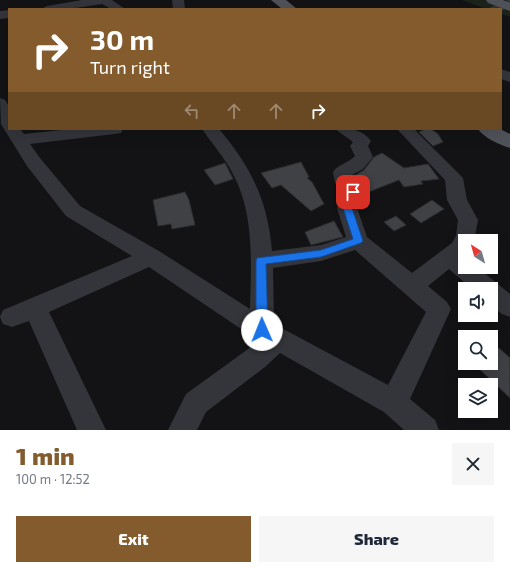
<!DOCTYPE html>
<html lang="en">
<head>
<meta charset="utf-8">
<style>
	body { margin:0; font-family:"Exo 2",sans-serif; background:#f6f6f7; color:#1f2937; height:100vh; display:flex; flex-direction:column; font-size:15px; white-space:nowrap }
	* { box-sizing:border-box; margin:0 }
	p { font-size:13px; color:#747a83 }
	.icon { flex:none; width:22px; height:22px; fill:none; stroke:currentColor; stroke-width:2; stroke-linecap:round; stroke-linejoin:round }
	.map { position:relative; height:430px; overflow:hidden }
	.side { display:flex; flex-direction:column; background:#fff; flex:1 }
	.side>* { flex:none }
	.banner { position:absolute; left:8px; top:8px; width:494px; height:122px; border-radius:0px; box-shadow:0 4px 16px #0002; background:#845b2d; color:#fff; overflow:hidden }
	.needle { width:26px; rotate:323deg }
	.tools { position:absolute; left:458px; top:234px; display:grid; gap:8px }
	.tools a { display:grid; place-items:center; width:40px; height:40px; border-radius:0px; background:#fff; box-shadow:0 4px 16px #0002; font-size:20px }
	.pin { position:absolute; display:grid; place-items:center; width:34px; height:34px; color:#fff; margin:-17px; border-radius:8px; box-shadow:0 2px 6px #0006 }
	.me { position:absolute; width:44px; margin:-22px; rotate:359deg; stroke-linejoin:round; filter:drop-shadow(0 0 3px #0008) }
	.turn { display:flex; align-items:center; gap:14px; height:84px; padding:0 16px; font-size:18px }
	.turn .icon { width:52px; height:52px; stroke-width:2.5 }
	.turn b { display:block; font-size:28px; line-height:34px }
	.lanes { display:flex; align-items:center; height:38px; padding:0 16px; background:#0003; justify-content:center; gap:20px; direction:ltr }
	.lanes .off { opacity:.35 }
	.round { display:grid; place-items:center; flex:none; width:42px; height:42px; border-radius:0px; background:#f6f6f7 }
	.head { display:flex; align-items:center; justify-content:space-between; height:68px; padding:0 16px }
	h1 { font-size:24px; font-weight:800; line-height:30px; color:#845b2d }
	.button { display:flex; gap:8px; margin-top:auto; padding:8px 16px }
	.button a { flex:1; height:46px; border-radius:0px; background:#845b2d; color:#fff; font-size:16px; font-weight:800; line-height:46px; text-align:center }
	.button a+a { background:#f6f6f7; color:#1f2937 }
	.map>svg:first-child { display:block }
	.green { fill:#1b231b }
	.building { fill:#3f4145; stroke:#2d2d31 }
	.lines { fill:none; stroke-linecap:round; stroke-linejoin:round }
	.minor { fill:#33353a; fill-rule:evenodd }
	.major { fill:#4f5359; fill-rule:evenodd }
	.route { fill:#1a73e8; stroke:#114b97 }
</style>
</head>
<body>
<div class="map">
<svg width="510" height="430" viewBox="0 0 510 430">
	<rect width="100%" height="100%" fill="#131315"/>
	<path class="green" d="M462,0H510V17L501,14V9H486Z"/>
	<g class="building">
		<path d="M426,129H431L438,134L443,142L433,146L419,132Z"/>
		<path d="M382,153L404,168L428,164L439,179L421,181L423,184L404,187L399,180L366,193L354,180V176L364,170L374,157Z"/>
		<path d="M301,162L309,177L307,178L312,182L324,204L311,211L281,185L272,188L261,173Z"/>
		<path d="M225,163L233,179L215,185L204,170Z"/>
		<path d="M185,192L189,200L195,225L172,229L171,224L158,226L153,200Z"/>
		<path d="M432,200L444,209L421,223L410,214Z"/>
		<path d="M396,216L406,225L394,231L384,222Z"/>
		<path d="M334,221L343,237L311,245L305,232Z"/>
		<path d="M499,348L510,358V398L473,363H491V354Z"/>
	</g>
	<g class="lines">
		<g class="minor">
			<path d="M82,0H112L125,9H111L102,4L69,9H41L47,6Z"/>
			<path d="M172,0H184L185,9H173Z"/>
			<path d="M508,0H510V7L501,11V9H489L491,7Z"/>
			<path d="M9,10V18L0,19V11Z"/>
			<path d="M501,69L510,72V82L501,79Z"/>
			<path d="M0,98L5,100L9,106V129H20L24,134L71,129H123L121,133L115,134L30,144L40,158L80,206L159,251L250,309C251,265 255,215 233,174C225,158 212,144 202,129H219C251,167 268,201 272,251L321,245L346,237L337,208L342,200L343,193L335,183L333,172C338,164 349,163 355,156L350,146L353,142L335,129C348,129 362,128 371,141L368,146L373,157L363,169L352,175L353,181L363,192L362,200L357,208L367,237L412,273L452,243L456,236L458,220L447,200L445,180L397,129H414L463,178L467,200L478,220L474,241H465V267H477L510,294V317L502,314L491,305V289H472L449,269L428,286L447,302L451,309L410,399L435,420L439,430H404L384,412L280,353L265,367L206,412L197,430H168L186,394L259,341L149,267L49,312L106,430H77L29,321L12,327L3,324L0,317L3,310L132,256L66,216L27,166L1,124ZM355,250L426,312L388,385L274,324L273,268L321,261Z"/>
		</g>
		<g class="major">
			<path d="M271,0H286L297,9H282Z"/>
			<path d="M486,0H503L510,3V11L488,3Z"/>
			<path d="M478,129H500L510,134V148C500,145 484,138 478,129Z"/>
		</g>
	</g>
	<path class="route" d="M353,189L358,192L356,200L352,208L363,241L361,243L321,257L266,264L268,330L266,333L262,334L258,333L256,330V261L257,258L321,250L353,239L343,208L348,200L349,192Z"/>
</svg>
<div class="tools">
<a><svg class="needle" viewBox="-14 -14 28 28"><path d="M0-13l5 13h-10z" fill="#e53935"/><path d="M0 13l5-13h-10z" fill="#747a83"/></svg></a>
<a><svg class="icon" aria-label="sound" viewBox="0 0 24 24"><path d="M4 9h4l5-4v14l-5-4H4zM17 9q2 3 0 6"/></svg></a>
<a><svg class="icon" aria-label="search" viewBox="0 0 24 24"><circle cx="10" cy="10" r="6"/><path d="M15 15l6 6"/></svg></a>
<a><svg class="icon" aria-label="layers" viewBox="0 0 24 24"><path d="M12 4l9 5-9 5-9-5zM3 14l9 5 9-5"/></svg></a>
</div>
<div class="pin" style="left:353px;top:192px;background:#d93025"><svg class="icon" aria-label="arrive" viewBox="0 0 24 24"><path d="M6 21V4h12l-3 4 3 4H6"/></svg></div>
<svg class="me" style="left:262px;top:330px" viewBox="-20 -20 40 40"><circle r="19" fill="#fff"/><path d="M0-13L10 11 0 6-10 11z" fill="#1a73e8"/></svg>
<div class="banner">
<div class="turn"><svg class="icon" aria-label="right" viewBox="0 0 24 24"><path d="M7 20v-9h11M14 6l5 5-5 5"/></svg><div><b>30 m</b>Turn right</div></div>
<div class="lanes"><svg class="icon off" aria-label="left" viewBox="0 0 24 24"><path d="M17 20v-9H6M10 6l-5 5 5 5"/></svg><svg class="icon off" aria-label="ahead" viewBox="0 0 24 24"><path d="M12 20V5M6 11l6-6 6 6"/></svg><svg class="icon off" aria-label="ahead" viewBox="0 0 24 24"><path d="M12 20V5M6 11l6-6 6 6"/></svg><svg class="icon" aria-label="right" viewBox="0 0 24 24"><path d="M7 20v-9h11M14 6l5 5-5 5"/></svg></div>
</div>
</div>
<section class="side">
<div class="head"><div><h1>1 min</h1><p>100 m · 12:52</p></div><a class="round"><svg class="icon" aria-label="close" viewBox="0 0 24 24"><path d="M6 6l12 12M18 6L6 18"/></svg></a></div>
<div class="button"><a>Exit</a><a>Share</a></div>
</section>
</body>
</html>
